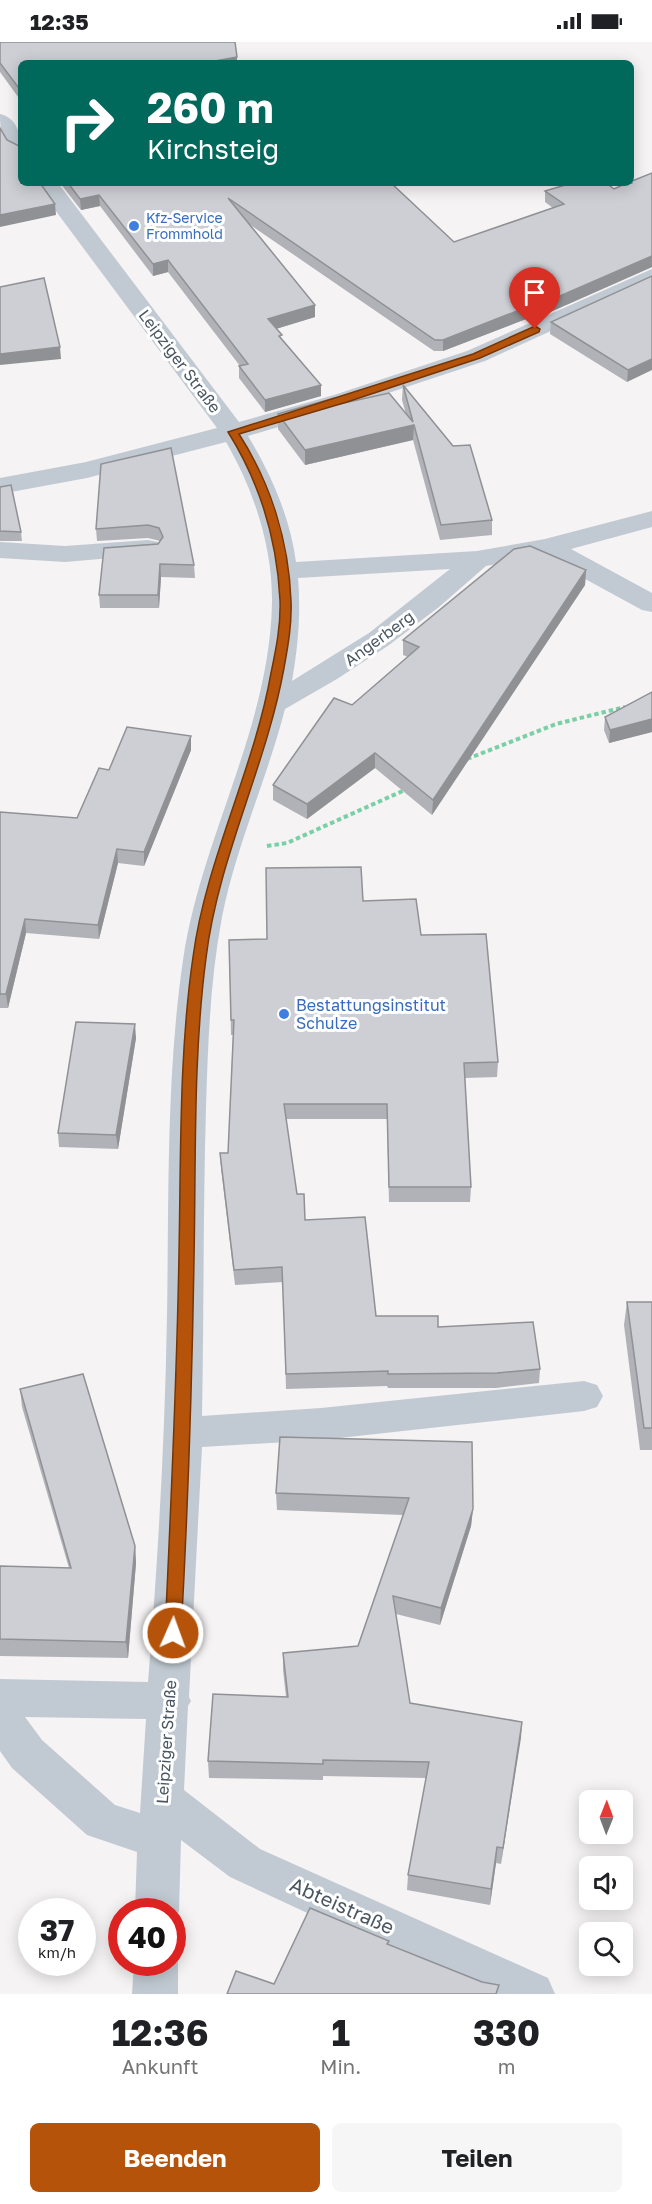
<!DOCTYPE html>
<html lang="de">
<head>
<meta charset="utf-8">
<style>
	body { margin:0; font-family:"Golos Text",sans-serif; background:#f6f6f6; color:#202124; height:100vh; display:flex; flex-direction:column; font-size:22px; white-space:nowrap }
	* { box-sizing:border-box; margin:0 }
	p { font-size:20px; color:#757577 }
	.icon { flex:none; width:33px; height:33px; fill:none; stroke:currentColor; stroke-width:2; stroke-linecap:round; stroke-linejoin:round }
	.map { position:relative; height:1952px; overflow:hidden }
	.sheet { display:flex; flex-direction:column; background:#fff; flex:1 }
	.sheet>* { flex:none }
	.hud { position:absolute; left:18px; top:18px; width:616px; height:126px; border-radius:9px; box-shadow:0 3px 15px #0003; background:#00695c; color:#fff; overflow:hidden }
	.needle { width:39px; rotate:1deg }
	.controls { position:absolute; left:579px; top:1748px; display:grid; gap:12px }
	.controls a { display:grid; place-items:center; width:54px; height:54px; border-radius:9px; background:#fff; box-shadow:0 3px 15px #0003; font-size:30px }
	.speed { position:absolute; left:18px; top:1856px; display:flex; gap:12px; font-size:30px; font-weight:700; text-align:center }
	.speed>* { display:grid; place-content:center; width:78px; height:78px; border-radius:50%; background:#fff; box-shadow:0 3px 15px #0003; line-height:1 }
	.speed small { font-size:15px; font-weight:400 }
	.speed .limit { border:9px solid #d22; background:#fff; color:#111 }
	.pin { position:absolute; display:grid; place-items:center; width:51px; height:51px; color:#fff; margin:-62px -26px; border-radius:50% 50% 50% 0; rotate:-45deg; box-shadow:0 0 6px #0007 }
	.pin .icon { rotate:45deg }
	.me { position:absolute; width:66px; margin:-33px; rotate:2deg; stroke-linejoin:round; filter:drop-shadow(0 0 4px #0008) }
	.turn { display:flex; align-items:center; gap:21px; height:126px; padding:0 30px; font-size:27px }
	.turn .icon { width:78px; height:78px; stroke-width:2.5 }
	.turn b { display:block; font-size:42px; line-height:51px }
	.eta { display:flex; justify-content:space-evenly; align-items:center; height:102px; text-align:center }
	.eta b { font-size:36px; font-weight:700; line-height:42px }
	.action { display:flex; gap:12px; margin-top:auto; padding:12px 30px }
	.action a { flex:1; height:69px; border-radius:9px; background:#b45309; color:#fff; font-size:24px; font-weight:700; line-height:69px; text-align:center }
	.action a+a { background:#f6f6f6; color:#202124 }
	.status { display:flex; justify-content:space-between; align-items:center; height:42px; padding:0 30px; background:#fff; direction:ltr }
	.status svg { height:16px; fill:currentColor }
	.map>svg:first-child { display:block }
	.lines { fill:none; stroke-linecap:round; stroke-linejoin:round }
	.path { stroke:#7ad0a6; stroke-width:4; stroke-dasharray:4.5 3; stroke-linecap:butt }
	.minor { fill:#c1cad2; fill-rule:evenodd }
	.wall { fill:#b0b2b7 }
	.shaded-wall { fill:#909195 }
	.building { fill:#cdcfd5; stroke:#909195; stroke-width:1.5 }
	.route { fill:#b45309; stroke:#753606; stroke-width:1.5 }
	.shop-dot { fill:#3f7fe0; stroke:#fff; stroke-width:2 }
	.labels { text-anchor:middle; stroke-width:6; stroke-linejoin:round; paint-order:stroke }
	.far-shop-label { font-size:14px; fill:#366cbe; stroke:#fff; text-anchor:start }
	.street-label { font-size:16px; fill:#4a5661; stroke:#fff }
	.shop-label { font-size:16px; fill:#366cbe; stroke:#fff; text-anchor:start }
	.near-street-label { font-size:20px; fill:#4a5661; stroke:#fff }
</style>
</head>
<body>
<div class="status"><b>12:35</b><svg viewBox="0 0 49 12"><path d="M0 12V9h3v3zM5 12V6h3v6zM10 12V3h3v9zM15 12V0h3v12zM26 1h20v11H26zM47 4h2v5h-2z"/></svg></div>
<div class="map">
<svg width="652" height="1952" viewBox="0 0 652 1952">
	<rect width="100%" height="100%" fill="#f5f3f3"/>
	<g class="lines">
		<g class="path">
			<path d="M467,717L556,682L625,665"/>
			<path d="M267,804L287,801L407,747"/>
		</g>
		<g class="minor">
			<path d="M0,72C20,77 21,97 21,114C2,109 0,89 0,72Z"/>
			<path d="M35,141H58L239,380L334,353L467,309L652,227V243L485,319L352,363L248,394C271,432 290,475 296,520L477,509L545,497L652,469V485L571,507L652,551V570L642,568L543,514L486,524L439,565L389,603L337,637L285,667C267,737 236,804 222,875C210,938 208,1002 206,1065C203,1168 204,1271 202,1374L321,1366L584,1339L597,1343L603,1354L597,1365L584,1369L321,1398L202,1405L189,1655L191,1659L188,1664L184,1748L260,1807L548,1936L555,1952H482L230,1835L181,1798L179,1869L173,1884L172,1869H135L137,1810L87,1793L12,1726L0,1709V1637L148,1640C158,1518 165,1395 167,1273C169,1155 166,1035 183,918C201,796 269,687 272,562C273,506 254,448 226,400L87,436L0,452V436L86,420L217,386ZM450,527L369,591L292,639C298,605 301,571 298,536ZM25,1675L146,1677L140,1771L115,1763L42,1698Z"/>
			<path d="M148,498L158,500L162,506L158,512L65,520L0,516V500L65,504Z"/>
			<path d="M172,1906L178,1920V1952H132L134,1920H172Z"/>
		</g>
	</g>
	<g class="wall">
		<path d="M0,0H235L237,21H21V59L0,30Z"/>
		<path d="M652,131V225L530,279L526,277L443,309H434L249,182L315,263V275L276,287L282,297L321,343V354L265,370L239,336V324H240L168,230L153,234L100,164L81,168L60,141H391L454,200L553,166L545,160V149L614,147Z"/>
		<path d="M652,234L627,340L550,292L551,280Z"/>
		<path d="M403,343L492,478V493L440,498L413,398L305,423L278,387V372L340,362L406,372L402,358Z"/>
		<path d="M101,422L194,523L195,536L161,535L159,566H100L99,553L160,499L148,496L97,499L96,487Z"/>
		<path d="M0,445L21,490L22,499H0Z"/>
		<path d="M586,528L585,543L432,773L375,726L307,777L273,758V743L352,663L408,615L403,613V598Z"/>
		<path d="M652,650V690L609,701L604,688L605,675Z"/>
		<path d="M191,708L144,824L118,821L99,897L26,891L8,966H0V770L77,776L109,728Z"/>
		<path d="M363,859L421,893L498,1020L497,1035L465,1036L471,1145L470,1160H389L387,1077H286L297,1152L305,1178L376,1274L438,1285L540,1327L539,1341L496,1346H388L387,1344L286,1347L283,1240L235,1243L221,1126L220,1111H228L233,993H231L229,898L267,897Z"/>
		<path d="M136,996L118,1107L59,1105L58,1091Z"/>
		<path d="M627,1260H652V1408H640L624,1283Z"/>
		<path d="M20,1347L135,1504L136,1521L128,1616L0,1614V1524L69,1526L22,1365Z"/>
		<path d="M280,1395L473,1467L471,1484L440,1583L396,1572L410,1661L522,1680L501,1822L496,1821L490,1863L407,1848L408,1833L426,1736L323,1734V1738L209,1736L208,1719L286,1655L283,1628V1611L358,1604L403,1473L277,1468L276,1451Z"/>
	</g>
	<g class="shaded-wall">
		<path d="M237,15V21H215V19Z"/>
		<path d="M99,153L100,164L81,168L80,157Z"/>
		<path d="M55,162L56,173L0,185V173Z"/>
		<path d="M652,214V225L530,279V267Z"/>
		<path d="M168,218V230L153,234V222Z"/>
		<path d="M315,263V275L269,289L268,277Z"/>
		<path d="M527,265L526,277L443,309V298Z"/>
		<path d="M60,305L61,317L0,323V312Z"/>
		<path d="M652,317V328L627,340L628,328Z"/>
		<path d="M321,343V354L265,370V358Z"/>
		<path d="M414,383L413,398L305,423V408Z"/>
		<path d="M160,522L161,535L159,566L158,553Z"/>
		<path d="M586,528L585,543L432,773L433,758Z"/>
		<path d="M652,677V690L609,701L610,688Z"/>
		<path d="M191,694V708L144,824V810Z"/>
		<path d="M375,711V726L307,777V762Z"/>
		<path d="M117,807L118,821L99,897L98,883Z"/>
		<path d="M25,877L26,891L8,966L6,952Z"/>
		<path d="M135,982L136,996L118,1107L116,1093Z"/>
		<path d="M473,1467L471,1484L440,1583L441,1566Z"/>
		<path d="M135,1504L136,1521L128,1616L126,1600Z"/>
		<path d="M522,1680L521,1696L501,1822L503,1806Z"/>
		<path d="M497,1805L496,1821L490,1863L491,1847Z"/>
	</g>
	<g class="building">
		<path d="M0,0H235L237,15L215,19L217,21H21V49L0,21Z"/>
		<path d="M20,81H21V141H40L55,162L0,173V86L7,98L21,105Z"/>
		<path d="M652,131V214L530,267L527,265L443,298H435L228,156L315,263L268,277L282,293L279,294L321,343L265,358L239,324L248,322L168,218L153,222L99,153L80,157L68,141H391L454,200L564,162L545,149L572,141H606L614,147L627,141H632V139Z"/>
		<path d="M652,234V317L628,328L551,280Z"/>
		<path d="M44,236L60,305L0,312V245Z"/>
		<path d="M403,343L453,404L470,403L492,478L441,483L414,383L305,408L278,372L334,356L340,362L389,351L413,380Z"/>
		<path d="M171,406L194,523L160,522L158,553H99L104,506L158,502L163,495L159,486L148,483L96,487L101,422Z"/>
		<path d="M11,443L21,490L0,489V445Z"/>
		<path d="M530,504L586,528L433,758L375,711L307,762L273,743L334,656L352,663L419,605L403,598L514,507Z"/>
		<path d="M652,650V677L610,688L605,675Z"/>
		<path d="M127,685L191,694L144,810L117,807L98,883L25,877L6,952H0V770L77,776L99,726L109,728Z"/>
		<path d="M361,825L363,859L416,857L421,893L486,892L498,1020L464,1021L471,1145H389L387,1062H284L297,1152H304L305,1178L365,1175L376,1274H438V1285L533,1280L540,1327L497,1331L388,1332V1329L286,1332L282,1225L234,1228L220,1111H228L234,978H231L229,898L267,897L266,826Z"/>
		<path d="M76,980L135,982L116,1093L58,1091Z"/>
		<path d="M627,1260H652V1386H644Z"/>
		<path d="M83,1332L135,1504L126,1600L0,1597V1524L71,1526L20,1347Z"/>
		<path d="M280,1395L472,1400L473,1467L441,1566L393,1554L410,1661L522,1680L503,1806L497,1805L491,1847L408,1833L429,1720L323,1718V1722L208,1719L213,1652L288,1655L283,1611L358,1604L409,1456L276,1451Z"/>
		<path d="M310,1866L389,1899L387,1902L482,1940L499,1943L496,1952H227L236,1929L274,1942Z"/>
	</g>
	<path class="route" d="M535,284L540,287L539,290L480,316L347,360L239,392C271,442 289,500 291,559C292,582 288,604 284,626C266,725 218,816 206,916C193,1015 196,1117 194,1217C192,1341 188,1466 181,1591L179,1596L173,1598L167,1596L165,1591C171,1464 177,1337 179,1210C181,1113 179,1011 193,915C206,817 254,728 271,631C276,607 281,583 280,558C277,498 260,441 228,390L473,312Z"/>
	<g class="shop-dot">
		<circle cx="134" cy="184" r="6"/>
		<circle cx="284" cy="972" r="6"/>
	</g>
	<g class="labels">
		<g class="far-shop-label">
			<text x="146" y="181">Kfz-Service<tspan x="146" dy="16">Frommhold</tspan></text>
		</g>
		<g class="street-label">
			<text transform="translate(180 319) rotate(53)" y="6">Leipziger Straße</text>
			<text transform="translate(379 596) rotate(-36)" y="6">Angerberg</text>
			<text transform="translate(166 1700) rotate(-86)" y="6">Leipziger Straße</text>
		</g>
		<g class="shop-label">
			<text x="296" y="969">Bestattungsinstitut<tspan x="296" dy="18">Schulze</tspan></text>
		</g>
		<g class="near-street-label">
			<text transform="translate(342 1864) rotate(24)" y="7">Abteistraße</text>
		</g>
	</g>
</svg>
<div class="controls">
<a><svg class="needle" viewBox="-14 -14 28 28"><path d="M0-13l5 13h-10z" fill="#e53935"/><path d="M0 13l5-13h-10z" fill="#757577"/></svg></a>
<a><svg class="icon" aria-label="sound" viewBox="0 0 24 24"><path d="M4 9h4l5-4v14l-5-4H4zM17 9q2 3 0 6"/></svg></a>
<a><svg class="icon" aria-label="search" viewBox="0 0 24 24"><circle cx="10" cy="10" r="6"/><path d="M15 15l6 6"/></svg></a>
</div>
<div class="speed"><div>37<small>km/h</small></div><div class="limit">40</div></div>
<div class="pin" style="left:535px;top:287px;background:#d93025"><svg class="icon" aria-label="arrive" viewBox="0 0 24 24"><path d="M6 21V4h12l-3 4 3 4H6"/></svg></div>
<svg class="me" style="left:173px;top:1591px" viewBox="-20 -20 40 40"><circle r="17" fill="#b45309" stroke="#fff" stroke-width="3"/><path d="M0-11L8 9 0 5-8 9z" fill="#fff"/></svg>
<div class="hud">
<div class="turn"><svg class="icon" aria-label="right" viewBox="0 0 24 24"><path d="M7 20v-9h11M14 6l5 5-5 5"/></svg><div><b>260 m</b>Kirchsteig</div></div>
</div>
</div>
<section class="sheet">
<div class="eta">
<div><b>12:36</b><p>Ankunft</p></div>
<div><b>1</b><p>Min.</p></div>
<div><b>330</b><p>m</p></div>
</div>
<div class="action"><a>Beenden</a><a>Teilen</a></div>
</section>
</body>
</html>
